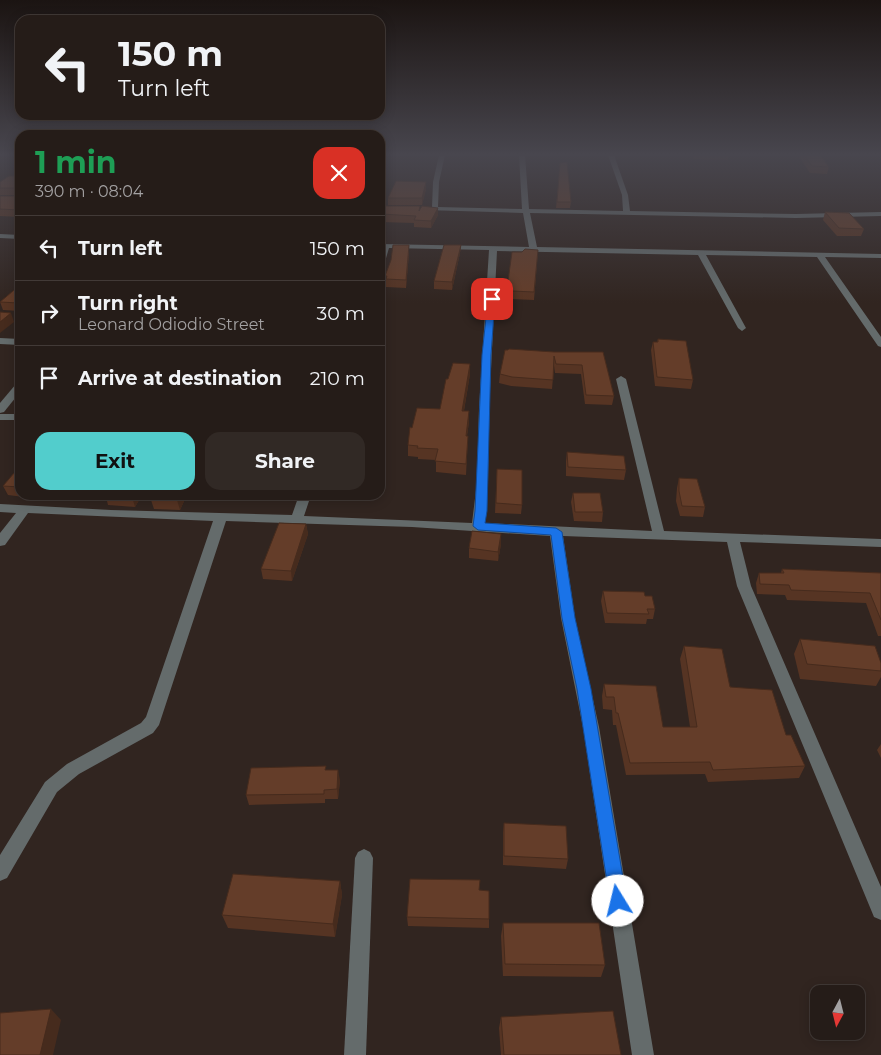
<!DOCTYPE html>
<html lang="en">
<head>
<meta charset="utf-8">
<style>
	body { margin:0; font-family:Montserrat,sans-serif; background:#312925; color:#f1f3f6; height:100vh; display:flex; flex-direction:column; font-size:19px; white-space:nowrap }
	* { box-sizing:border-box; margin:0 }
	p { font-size:16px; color:#a3a1a2 }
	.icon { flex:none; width:28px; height:28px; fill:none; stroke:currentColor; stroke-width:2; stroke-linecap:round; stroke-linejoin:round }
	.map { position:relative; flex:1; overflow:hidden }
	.details { position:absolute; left:15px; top:130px; width:370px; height:370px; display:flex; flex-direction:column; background:#251c18; border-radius:15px; box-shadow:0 2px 12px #0003,0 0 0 1px #423a37 }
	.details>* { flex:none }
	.guide { position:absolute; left:15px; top:15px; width:370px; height:105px; border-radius:15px; box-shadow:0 2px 12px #0003,0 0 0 1px #423a37; background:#251c18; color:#f1f3f6; overflow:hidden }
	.needle { width:32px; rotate:187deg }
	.buttons { position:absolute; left:810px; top:985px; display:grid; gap:10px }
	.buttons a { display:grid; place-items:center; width:55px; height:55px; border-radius:10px; background:#251c18; box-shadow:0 2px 12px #0003,0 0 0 1px #423a37; font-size:25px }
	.pin { position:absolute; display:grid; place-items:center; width:42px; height:42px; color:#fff; margin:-21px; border-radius:10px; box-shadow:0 2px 8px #0006 }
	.me { position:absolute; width:55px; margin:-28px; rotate:351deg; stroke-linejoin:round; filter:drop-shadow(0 0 4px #0008) }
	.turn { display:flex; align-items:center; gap:18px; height:105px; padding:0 20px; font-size:22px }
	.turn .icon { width:65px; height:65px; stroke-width:2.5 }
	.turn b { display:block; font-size:35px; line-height:42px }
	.round { display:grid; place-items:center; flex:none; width:52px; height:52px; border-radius:15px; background:#312925 }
	.headline { display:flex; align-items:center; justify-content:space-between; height:85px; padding:0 20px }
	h1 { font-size:30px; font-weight:700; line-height:38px; color:#1e9e55 }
	.action { display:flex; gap:10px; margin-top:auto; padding:10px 20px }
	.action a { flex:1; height:58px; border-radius:15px; background:#52cdcc; color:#111; font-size:20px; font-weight:700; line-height:58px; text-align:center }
	.action a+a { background:#312925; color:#f1f3f6 }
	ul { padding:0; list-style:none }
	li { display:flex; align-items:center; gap:15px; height:65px; padding:0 20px; border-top:1px solid #423a37 }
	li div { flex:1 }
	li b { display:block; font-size:19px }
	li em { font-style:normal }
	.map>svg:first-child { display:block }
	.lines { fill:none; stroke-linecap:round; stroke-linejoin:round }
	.minor { fill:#646b6b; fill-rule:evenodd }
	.wall { fill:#563423 }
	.shaded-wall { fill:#462b1d }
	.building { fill:#643d29; stroke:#462b1d }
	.route { fill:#1a73e8; stroke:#114b97 }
</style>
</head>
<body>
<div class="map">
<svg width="881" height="1055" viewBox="0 0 881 1055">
	<rect width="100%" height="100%" fill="#312520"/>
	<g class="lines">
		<g class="minor">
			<path d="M439,155H445L439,182L438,207L522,209L519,155H525L529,209L623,211L622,195L608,155H614L628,195L630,211L796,214L881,212V216L796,218L530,213L537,247L881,254V258L825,257L881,337V347L878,346L817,257L706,255L746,328L742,331L738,328L698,255L497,251L489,408L488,482L485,523L652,531L616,379L621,376L626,379L664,531L881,539V547L740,542L751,586L881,887V920L874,917L737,586L727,542L563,536L575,618L599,727L654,1055H632L583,727L561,618L550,536L412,527L226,521L159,725L153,733L79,774L57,792L7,878L0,881V855L45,782L67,764L141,723L146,717L213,521L28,513L5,545L0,546V533L16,513L0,512V504L111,510L292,515L299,495H311L304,516L472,523L477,482L479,408L489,250L389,248L384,265L380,267V244L529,247L523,213L425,210V208L432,207L433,182Z"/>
			<path d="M0,234L20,235V239L0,238Z"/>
			<path d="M0,338L20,339V345L0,344Z"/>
			<path d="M20,383V392L4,412L0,413V403L16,384Z"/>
			<rect x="0" y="414" width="20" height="6"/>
			<path d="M364,849L370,852L373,858L366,1055H344L355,858L358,852Z"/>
		</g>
	</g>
	<g class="wall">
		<path d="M693,155H729L728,160L694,159Z"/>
		<path d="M798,155H820L829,167L827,174L810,173Z"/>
		<path d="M560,163L571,202L570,208H556Z"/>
		<path d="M20,176V195H0V182Z"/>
		<path d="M426,189L422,205H388V198Z"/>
		<path d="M0,196H20V217L0,216Z"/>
		<path d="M420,206V209L438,215L431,228L414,227V223L381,222V214Z"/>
		<path d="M825,212L864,229L861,236H837L823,220Z"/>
		<path d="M409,245V253L406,288L386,287V284H385V276Z"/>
		<path d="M461,245L460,253L452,290L434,289V281Z"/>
		<path d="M538,250L534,300L511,299V297H506L507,288L522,252Z"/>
		<path d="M20,260V272H19L16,264Z"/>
		<path d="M20,285V311L3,310L0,302Z"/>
		<path d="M658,339L693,380L691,389L655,386L651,350L653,342H657Z"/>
		<path d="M554,352H603L614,396L612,405L585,404L581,374L555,373L554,366L552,389L511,386L499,383L500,374Z"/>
		<path d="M470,364V374L464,411L469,422L467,436H468L466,475L436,472V460L418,459V457L408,456V445L412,428L440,409L448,379Z"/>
		<path d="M567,452L626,470L624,480L566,476V461Z"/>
		<path d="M20,466V495H26L24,497L8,495L3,486Z"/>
		<path d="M497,469L522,505L521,514L495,513Z"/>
		<path d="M679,478L705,507L703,517L680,516L676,501L677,488Z"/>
		<path d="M573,493L603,512L602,522L574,521L571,502Z"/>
		<path d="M81,495H142L135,507L108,505L107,501L82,498Z"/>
		<path d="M153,495H184L185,499L180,510L154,509L151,500Z"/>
		<path d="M306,524L308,534L292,581L263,579L261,569Z"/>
		<path d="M501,534V544L498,561L469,558V548Z"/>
		<path d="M782,569L881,573V636H878L866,603L787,600L785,595L757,594L756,583L759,573H781Z"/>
		<path d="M603,591L645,596L655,609L653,619H647L646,624L605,623L601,601Z"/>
		<path d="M800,639L881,663V677L876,686L800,679L794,654Z"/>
		<path d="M684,646L786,735L805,766L799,778L708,782L705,774L626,775L616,725H613L612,710L603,709L602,696L604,684L663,727H690L680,659Z"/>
		<path d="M881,744V758L877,750Z"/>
		<path d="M327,770L340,780L338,799H325V803L249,805L246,795Z"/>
		<path d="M504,823L568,859L566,869L503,865V832Z"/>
		<path d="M340,881L342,895L335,937L228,928L222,915Z"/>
		<path d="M479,890L489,919V928L408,926L407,917Z"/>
		<path d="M503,923L605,965L601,977L503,976L501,936Z"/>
		<path d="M501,1017L621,1055H501L499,1028Z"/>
	</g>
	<g class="shaded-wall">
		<path d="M426,182V189L422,205V198Z"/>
		<path d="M438,208V215L431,228V221Z"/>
		<path d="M409,245V253L406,288V280Z"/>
		<path d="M461,245L460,253L452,290V282Z"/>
		<path d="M11,313L14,322L0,333V322Z"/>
		<path d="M470,364V374L462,421V411Z"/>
		<path d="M469,411V422L465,447L466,436Z"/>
		<path d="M133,495H142L135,507L132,497Z"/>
		<path d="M179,495H184L185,499L180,510L177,500Z"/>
		<path d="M306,524L308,534L292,581L291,571Z"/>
		<path d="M501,534V544L498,561V552Z"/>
		<path d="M338,770L340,780L338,799L337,789Z"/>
		<path d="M340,881L342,895L335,937L333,924Z"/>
		<path d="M51,1009L61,1020L53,1055H40Z"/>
	</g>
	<g class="building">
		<path d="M804,155H820L829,167L812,166Z"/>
		<path d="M567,162L571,202H557L560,163Z"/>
		<path d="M9,176H20V192L18,188H0V182Z"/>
		<path d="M396,181L426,182L422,198H388Z"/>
		<path d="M0,196H20V210L0,209Z"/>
		<path d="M385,206H420L419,211L422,206L438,208L431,221L414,220L416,216L381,214Z"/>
		<path d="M825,212L849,213L864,229L839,228Z"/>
		<path d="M393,245H409L406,280L386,279L387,276H385L391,260Z"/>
		<path d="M444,245H461L452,282L434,281Z"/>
		<path d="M525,249L538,250L534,292L512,291V289L507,288L512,252H522Z"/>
		<path d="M20,285V302L19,303L0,302Z"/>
		<path d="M0,312L11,313L0,322Z"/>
		<path d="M658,339L686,341L693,380L657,377L653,342H658Z"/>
		<path d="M509,349L554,352H603L614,396L586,395L582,365L556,364L554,356L553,380L512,377L500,374L505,350H508Z"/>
		<path d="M453,363L470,364L462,411H469L466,436H468L466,464L435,461L438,449L417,448L418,446L408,445L410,427L412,428L417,408L440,409L446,379H448Z"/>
		<path d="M567,452L624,456L626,470L568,467Z"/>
		<path d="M20,466V487L3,486Z"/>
		<path d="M497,469L522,470V505L496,503Z"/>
		<path d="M679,478L697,479L705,507L682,506L679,491Z"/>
		<path d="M573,493H600L603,512H575Z"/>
		<path d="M105,495H133L132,497Z"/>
		<path d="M153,495H179L177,500H151Z"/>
		<path d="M279,523L306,524L291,571L261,569Z"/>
		<path d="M472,531L501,534L498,552L469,548Z"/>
		<path d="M782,569L881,573V620L870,593L791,590L789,585L760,584L759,573H784Z"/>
		<path d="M603,591L644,592L645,596H652L655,609H647L649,614L607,613Z"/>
		<path d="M800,639L875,646L881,663V671L807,664Z"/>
		<path d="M684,646L722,649L730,687L772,690L786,735H791L805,766L713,770L710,762L630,763L618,713H616L614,697H606L604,684L656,686L663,727H697Z"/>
		<path d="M326,766L325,770H338L337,789L324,790V794L246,795L251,768Z"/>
		<path d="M504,823L566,826L568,859L504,856Z"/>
		<path d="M233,874L340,881L333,924L222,915Z"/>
		<path d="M410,879L480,880L479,890L489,891V919L407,917Z"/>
		<path d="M503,923H599L605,965L505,964Z"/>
		<path d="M51,1009L40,1055H0V1013Z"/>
		<path d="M613,1011L621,1055H504L501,1017Z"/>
	</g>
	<linearGradient id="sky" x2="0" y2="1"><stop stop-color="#1b1412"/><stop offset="0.51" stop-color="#48464e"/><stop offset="1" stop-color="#48464e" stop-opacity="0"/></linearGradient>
	<rect width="881" height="303" fill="url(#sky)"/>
	<path class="route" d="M492,297L495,299L491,355L487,511L485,523L556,528L562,532L575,618L591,689L627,901L625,907L618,909L612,907L610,901L577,689L562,618L551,535L478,530L473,526L475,511L482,355L488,299Z"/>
</svg>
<div class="buttons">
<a><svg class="needle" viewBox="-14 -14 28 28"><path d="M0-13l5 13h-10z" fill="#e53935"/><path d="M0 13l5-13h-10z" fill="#a3a1a2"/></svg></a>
</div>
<div class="pin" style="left:492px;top:299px;background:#d93025"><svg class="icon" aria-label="arrive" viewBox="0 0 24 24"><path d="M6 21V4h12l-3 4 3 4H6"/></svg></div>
<svg class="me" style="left:618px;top:901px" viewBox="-20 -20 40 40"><circle r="19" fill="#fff"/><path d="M0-13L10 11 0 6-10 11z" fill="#1a73e8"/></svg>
<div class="guide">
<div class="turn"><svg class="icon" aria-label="left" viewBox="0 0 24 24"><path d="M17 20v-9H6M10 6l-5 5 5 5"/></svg><div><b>150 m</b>Turn left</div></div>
</div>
<section class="details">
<div class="headline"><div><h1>1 min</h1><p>390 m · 08:04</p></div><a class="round" style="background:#d93025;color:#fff"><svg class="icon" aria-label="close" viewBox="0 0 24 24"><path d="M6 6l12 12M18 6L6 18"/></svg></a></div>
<ul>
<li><svg class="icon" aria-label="left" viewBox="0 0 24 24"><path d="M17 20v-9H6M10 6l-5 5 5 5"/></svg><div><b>Turn left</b></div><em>150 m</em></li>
<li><svg class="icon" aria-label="right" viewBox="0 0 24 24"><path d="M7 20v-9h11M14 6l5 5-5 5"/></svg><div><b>Turn right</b><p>Leonard Odiodio Street</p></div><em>30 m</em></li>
<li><svg class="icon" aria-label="arrive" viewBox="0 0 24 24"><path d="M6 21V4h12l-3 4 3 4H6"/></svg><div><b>Arrive at destination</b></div><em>210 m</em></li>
</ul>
<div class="action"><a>Exit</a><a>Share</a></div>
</section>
</div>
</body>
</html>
